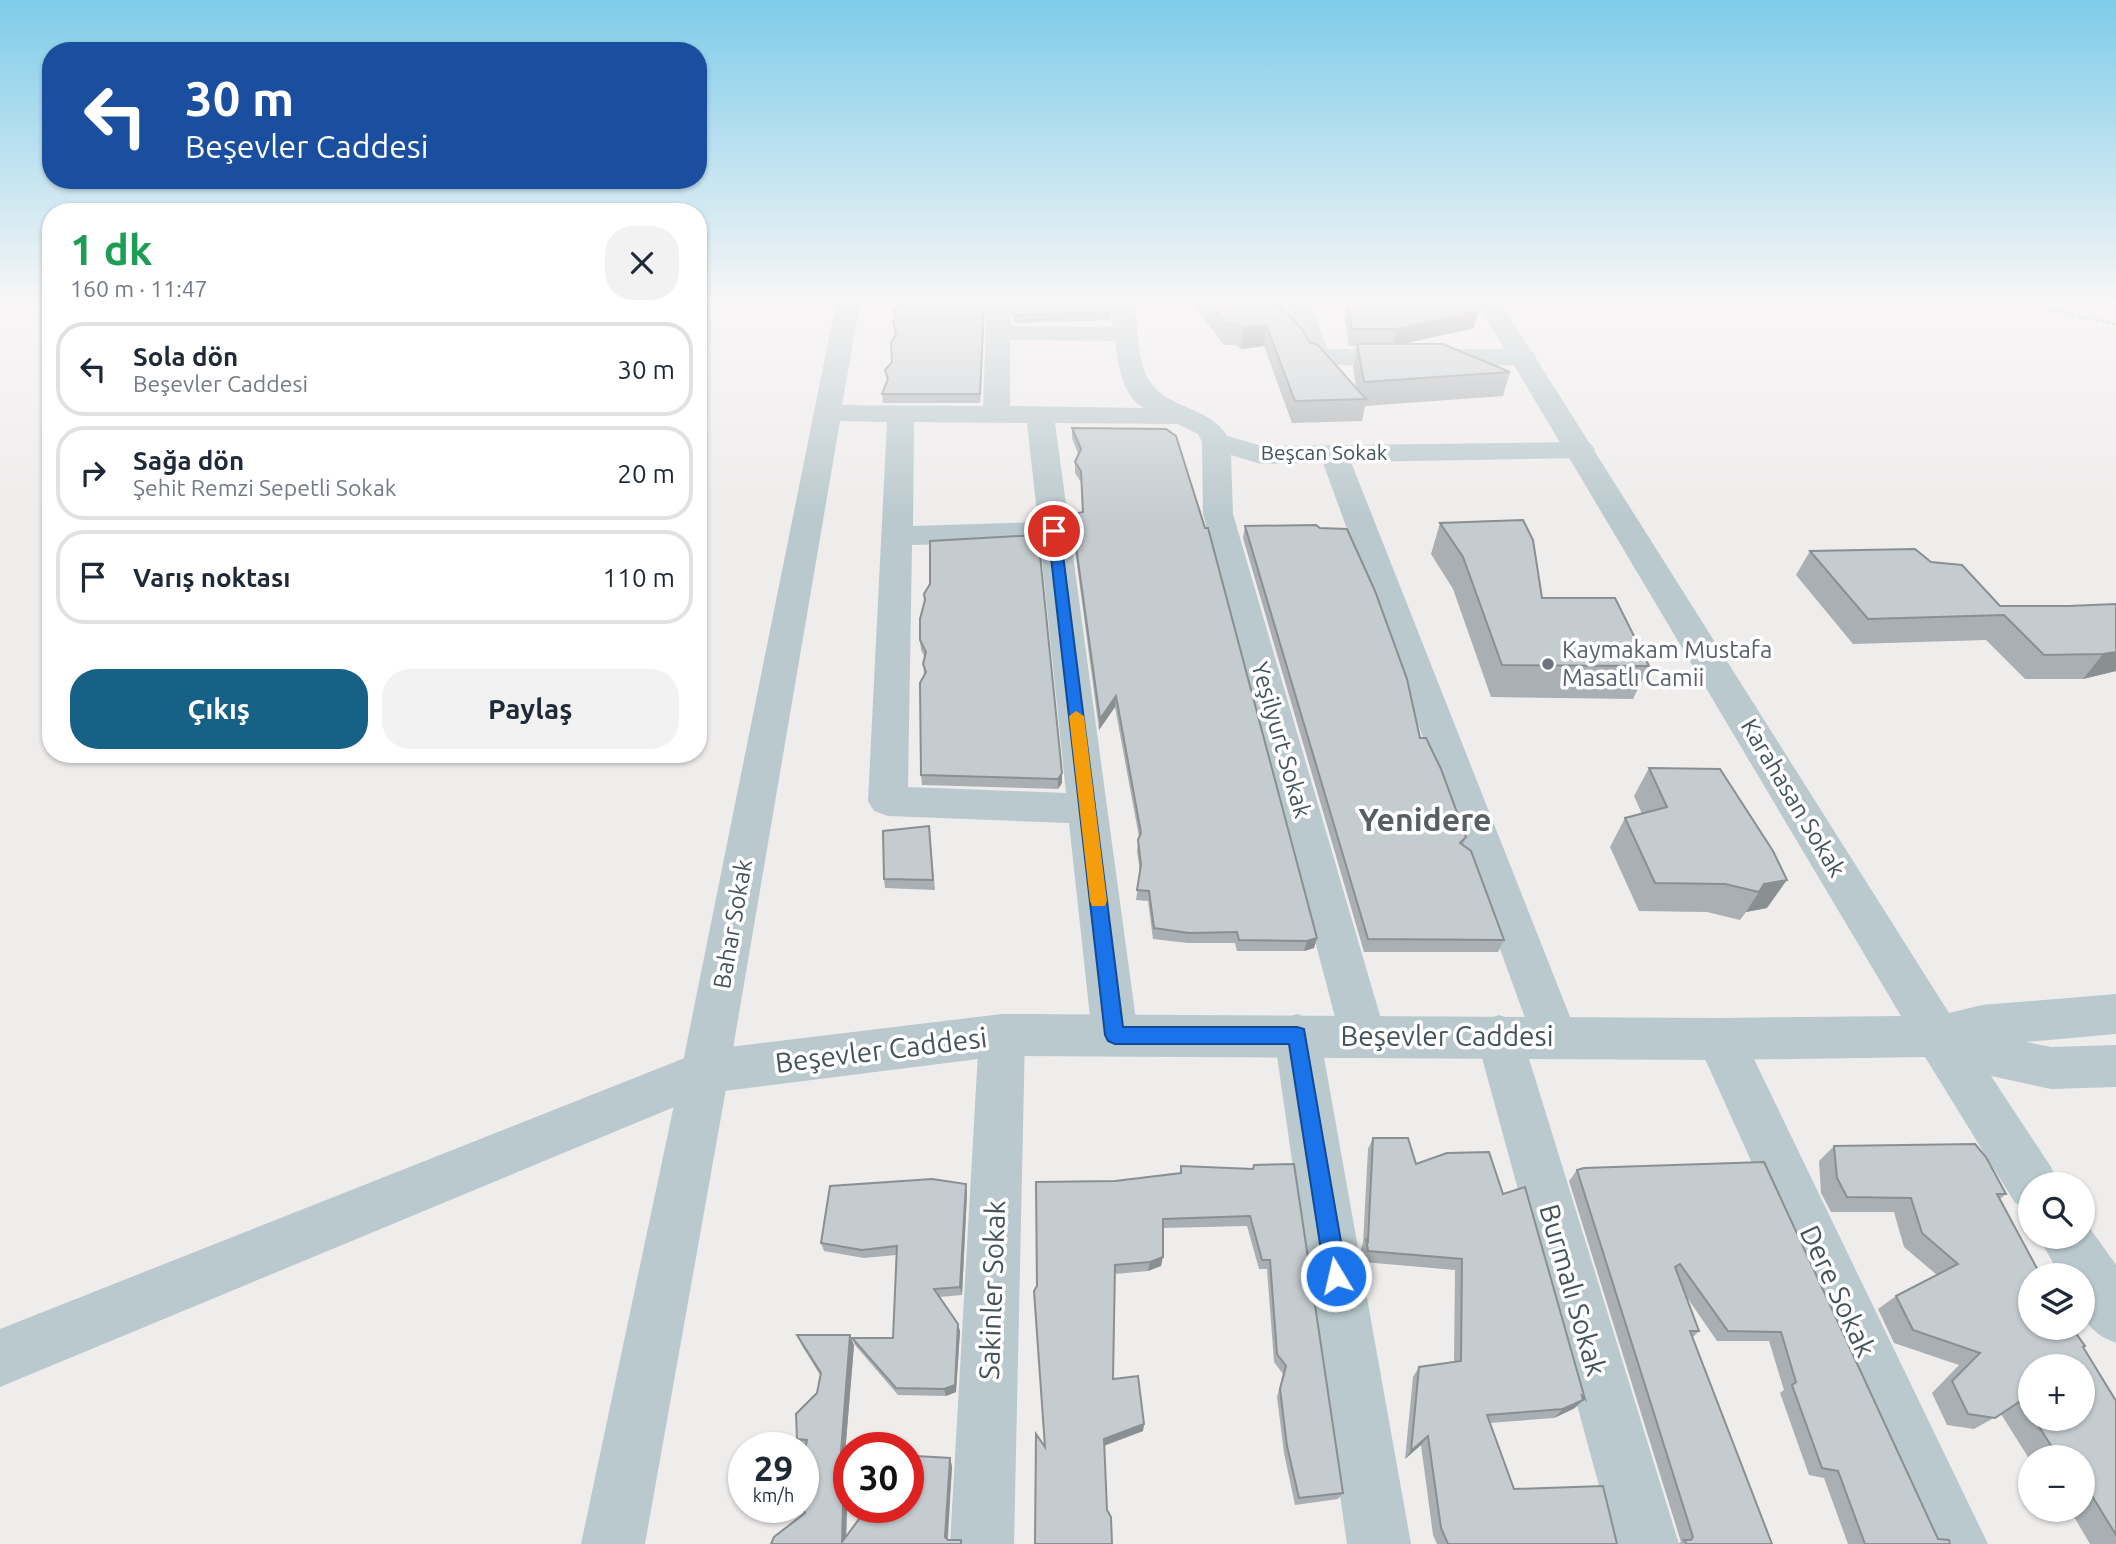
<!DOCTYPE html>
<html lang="tr">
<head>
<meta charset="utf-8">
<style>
	body { margin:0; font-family:Ubuntu,sans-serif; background:#f2f2f3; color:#1f2937; height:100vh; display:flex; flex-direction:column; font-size:26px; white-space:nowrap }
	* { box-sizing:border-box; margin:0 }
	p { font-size:23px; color:#747a83 }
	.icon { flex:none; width:38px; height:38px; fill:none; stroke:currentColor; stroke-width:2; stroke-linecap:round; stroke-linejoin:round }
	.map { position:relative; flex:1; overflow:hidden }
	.side { position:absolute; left:42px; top:203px; width:665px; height:560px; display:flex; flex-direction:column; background:#fff; border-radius:28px; box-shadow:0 2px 5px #0004 }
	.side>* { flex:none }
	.top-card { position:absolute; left:42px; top:42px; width:665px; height:147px; border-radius:28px; box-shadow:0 2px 5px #0004; background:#1a4fa0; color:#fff; overflow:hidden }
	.fabs { position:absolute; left:2018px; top:1172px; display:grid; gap:14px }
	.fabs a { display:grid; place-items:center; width:77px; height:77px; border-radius:50%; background:#fff; box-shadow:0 2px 5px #0004; font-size:35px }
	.speed { position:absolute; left:728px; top:1432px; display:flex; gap:14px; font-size:35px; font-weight:700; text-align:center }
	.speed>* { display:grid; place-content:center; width:91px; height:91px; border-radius:50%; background:#fff; box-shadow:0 2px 5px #0004; line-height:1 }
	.speed small { font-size:18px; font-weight:400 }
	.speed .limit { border:10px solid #d22; background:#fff; color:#111 }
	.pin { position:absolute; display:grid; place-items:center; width:60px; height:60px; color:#fff; margin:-30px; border:4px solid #fff; border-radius:50%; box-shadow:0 2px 7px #0007 }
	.me { position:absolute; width:77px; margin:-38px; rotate:351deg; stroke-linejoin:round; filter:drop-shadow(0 0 5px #0008) }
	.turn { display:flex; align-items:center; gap:24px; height:147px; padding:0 28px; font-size:32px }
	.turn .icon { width:91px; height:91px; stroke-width:2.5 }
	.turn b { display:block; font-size:49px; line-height:60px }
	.round { display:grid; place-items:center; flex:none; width:74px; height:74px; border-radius:28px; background:#f2f2f3 }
	.headline { display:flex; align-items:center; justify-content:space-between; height:119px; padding:0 28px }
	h1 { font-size:42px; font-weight:700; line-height:52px; color:#1e9e55 }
	.button { display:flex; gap:14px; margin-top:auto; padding:14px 28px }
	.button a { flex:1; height:80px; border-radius:28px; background:#176186; color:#fff; font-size:28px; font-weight:700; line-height:80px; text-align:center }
	.button a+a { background:#f2f2f3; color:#1f2937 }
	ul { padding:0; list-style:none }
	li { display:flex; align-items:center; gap:21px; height:94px; margin:0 14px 10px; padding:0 14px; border:4px solid #e0e1e3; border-radius:28px }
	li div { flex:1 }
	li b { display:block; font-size:26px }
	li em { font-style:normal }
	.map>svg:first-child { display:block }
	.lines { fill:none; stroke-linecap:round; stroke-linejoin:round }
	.path { stroke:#6cd085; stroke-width:2.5; stroke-dasharray:3.5 2.5; stroke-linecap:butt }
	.minor { fill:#b9c9cd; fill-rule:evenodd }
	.tertiary { fill:#b9c9cd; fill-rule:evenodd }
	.wall { fill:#a9afb2; fill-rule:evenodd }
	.shaded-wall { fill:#8a8f91 }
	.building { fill:#c5cccf; stroke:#8a8f91; stroke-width:2 }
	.route { fill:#1a73e8; stroke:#114b97; stroke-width:2 }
	.slow { fill:#f59e0b }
	.worship-dot { fill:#6b7280; stroke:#fff; stroke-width:2.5 }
	.labels { text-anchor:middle; stroke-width:7; stroke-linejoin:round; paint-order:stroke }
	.far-street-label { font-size:21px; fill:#43555a; stroke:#fff }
	.worship-label { font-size:24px; fill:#5b616d; stroke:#fff; text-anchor:start }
	.street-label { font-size:24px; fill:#43555a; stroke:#fff }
	.near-street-label { font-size:28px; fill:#43555a; stroke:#fff }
	.district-label { font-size:32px; font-weight:bold; fill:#585f61; stroke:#fff }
</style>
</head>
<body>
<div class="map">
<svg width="2116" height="1544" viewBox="0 0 2116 1544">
	<rect width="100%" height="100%" fill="#efecec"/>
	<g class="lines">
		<path class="path" d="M2019,303L2116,324"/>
		<g class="minor">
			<path d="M836,303H860L842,405L983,406L987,303H1011V326L1113,327L1110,303H1134C1138,324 1137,351 1145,372C1159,410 1209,404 1227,436L1262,446L1581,442L1591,444L1595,450L1591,456L1581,458L1351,462L1578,1037L1572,1052L1555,1058L1538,1052L1532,1037L1323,463L1261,464L1231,455L1233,514L1386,1036L1380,1051L1363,1057L1346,1051L1340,1036L1203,514L1202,442L1198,434L1178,424L1055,423L1138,1035L1132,1050L1115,1056L1098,1050L1092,1035L1069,823L888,816L874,811L868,801L887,422L840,421L729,1072L645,1544H581L681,1072ZM1010,340L1115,341C1118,363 1122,397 1144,408L1010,406ZM914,422L1027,423L1038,522L913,526ZM1040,541L1066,793L908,787L912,545Z"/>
			<path d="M1288,303H1312L1327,349H1524L1533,352L1537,357L1533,362L1524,365H1317L1308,362L1304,357Z"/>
			<path d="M1002,1014L1019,1020L1025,1035L1014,1544H950L979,1035L985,1020Z"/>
			<path d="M1297,1014L1314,1020L1320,1035L1411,1544H1347L1274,1035L1280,1020Z"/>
			<path d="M1499,1015L1516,1021L1522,1036L1679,1544H1615L1476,1036L1482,1021Z"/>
			<path d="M1720,1018L1737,1024L1988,1544H1924L1696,1039L1703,1024Z"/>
		</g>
		<g class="tertiary">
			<path d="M1477,303H1501L1949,1013L1982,1005L2116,994V1034L2026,1042L2051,1047L2116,1045V1087L2051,1089L1991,1076L2051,1167L2059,1185H2030V1209L2015,1203L1925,1057L1720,1060L1002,1056L708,1093L0,1387V1329L705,1050L1002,1014L1720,1018L1901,1016Z"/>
			<path d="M2082,1217L2116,1265V1343C2079,1328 2082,1312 2082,1276H2060L2039,1237H2082Z"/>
		</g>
	</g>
	<g class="wall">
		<path d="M898,303H985L980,403H883L882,394L887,382L885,370L892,362L895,335L893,321L895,319L894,312Z"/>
		<path d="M1013,303L1110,312V320L1014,323Z"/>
		<path d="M1192,303H1278L1309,342L1356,387L1353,368L1357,346H1349L1344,313L1346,303H1477L1474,328L1402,344L1510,372L1503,396L1365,406L1362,421L1292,423L1264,346L1241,349L1235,345H1224Z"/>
		<path d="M1072,428L1317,938L1314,948L1304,951H1237L1235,943H1188L1153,939L1148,901L1136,900L1140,873L1137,851L1139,837L1115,707L1099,730L1074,542V532L1079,531L1082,512L1081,482L1075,473V462L1078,454L1072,438Z"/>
		<path d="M1440,523L1542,598L1649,666L1633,699L1491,697L1453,589L1431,554Z"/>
		<path d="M1245,526L1420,738L1466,837L1463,845L1504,940L1498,952H1364L1243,538Z"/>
		<path d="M1810,551L1931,562L2000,606H2068L2116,671L2083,679H2025L1986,640L1853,644L1796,575Z"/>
		<path d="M924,594L1062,783L1058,789L922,785L921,775L924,674L923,664L925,658L921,650L920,640L925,602Z"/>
		<path d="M1649,768L1720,769L1767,908L1746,912L1740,920L1707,912L1639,911L1610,847L1625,818L1642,814L1634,796Z"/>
		<path d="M930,835L935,890L885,888L884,879Z"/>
		<path d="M1373,1138L1416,1164L1503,1194L1585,1399L1575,1408L1554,1418L1489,1423L1514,1489L1617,1544H1437L1433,1535L1421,1445L1405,1459L1413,1377L1419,1367L1454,1362L1455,1270L1363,1262L1361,1249L1363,1243L1368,1149Z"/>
		<path d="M1834,1146L2006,1194L2000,1199L2030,1276L2083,1347L2116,1401V1544H2090L2070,1510H2082V1458L2028,1457L2001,1414L1974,1429L1947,1425L1932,1393L1959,1365L1894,1343L1878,1309L1896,1296L1937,1275L1904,1247L1894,1212H1831L1821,1193L1819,1161ZM2030,1367L2082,1419H2030Z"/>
		<path d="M1764,1162L1938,1539L1950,1544H1848L1824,1478L1809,1475L1780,1393L1784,1390L1769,1341H1717L1686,1296L1699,1331L1692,1338L1772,1544H1678L1681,1542L1569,1181L1577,1170Z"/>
		<path d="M1254,1165L1343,1493L1338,1499L1295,1505L1284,1453L1277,1397L1283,1374L1274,1362L1267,1269H1259L1247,1226L1163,1228L1161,1266L1148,1271L1115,1274L1113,1379L1144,1424L1143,1431L1104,1446L1045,1447L1115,1181L1180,1173L1181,1166L1252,1169Z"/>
		<path d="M967,1193L962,1295L939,1297L960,1331L956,1392L946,1396L898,1395L855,1345L852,1338H893L896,1255L864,1258L824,1251L821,1243Z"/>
		<path d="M797,1335L854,1345L844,1466L848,1473L846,1536L952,1466L948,1540L771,1544L805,1513L806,1448L802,1447L797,1439L817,1393L820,1375L801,1344Z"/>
	</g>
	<g class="shaded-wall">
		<path d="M984,303H985L980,403V394Z"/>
		<path d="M1478,311L1474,328L1393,346L1396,329Z"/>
		<path d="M1266,325L1264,346L1241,349L1243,328Z"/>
		<path d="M2116,652V671L2083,679L2103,654Z"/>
		<path d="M1116,696L1115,707L1099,730L1100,719Z"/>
		<path d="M1062,773V783L1058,789V779Z"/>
		<path d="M1787,880L1767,908L1746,912L1764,884Z"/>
		<path d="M1317,938L1314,948L1304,951L1307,941Z"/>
		<path d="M966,1184L967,1193L962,1295L960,1287Z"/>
		<path d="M1163,1257L1161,1266L1148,1271L1150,1262Z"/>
		<path d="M958,1324L960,1331L956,1392L946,1396L944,1389Z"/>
		<path d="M850,1335L854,1345L844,1466L848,1473L846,1544L842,1542L840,1465Z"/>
		<path d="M1583,1400L1573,1409L1554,1418L1563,1409Z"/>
		<path d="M1144,1424L1143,1431L1103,1446L1104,1439Z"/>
		<path d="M1428,1436L1421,1445L1405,1459L1411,1451Z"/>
		<path d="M950,1458L952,1466L947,1544L945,1537Z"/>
	</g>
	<g class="building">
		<path d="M898,303H984L980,394H882L888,379L885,370L892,362L891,343L896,334L893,321L896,317L894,312Z"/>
		<path d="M1013,303H1108L1110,312L1013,315Z"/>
		<path d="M1210,303H1278L1302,329L1309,342L1318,345L1366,399L1295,401L1266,325L1243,328L1238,324H1226Z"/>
		<path d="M1348,303H1477L1478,311L1396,329H1352Z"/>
		<path d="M1357,344H1443L1510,372L1364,382Z"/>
		<path d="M1072,428L1166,429L1176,436L1205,528H1208L1317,938L1307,941L1239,940L1237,932L1189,933L1154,928L1149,891L1137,890L1141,865L1138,840L1141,833L1116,696L1100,719L1074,532L1079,531L1078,513L1083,512L1081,471L1075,462L1081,449Z"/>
		<path d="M1523,520L1533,540L1542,598H1615L1649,666L1502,665L1463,557L1440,523Z"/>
		<path d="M1316,525L1320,528L1347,529L1375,591L1407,679L1420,738H1426L1441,769L1466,837L1460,843L1471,851L1504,940L1368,939L1245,526Z"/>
		<path d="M1038,535L1062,773L1058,779L921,775L920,683L926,672L923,664L926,652L920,640V619L925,600L924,594L930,584V541Z"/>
		<path d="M1915,549L1931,562L1962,565L2000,606H2068L2116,604V652L2103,654L2044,655L2004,615L1868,619L1810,551Z"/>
		<path d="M1649,768L1720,769L1773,851L1787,880L1764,884L1759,892L1725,884L1655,883L1625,818L1667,807Z"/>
		<path d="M929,826L933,880L884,879L883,831Z"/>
		<path d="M1373,1138H1408L1416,1164L1447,1153L1489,1152L1503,1194L1525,1187L1585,1399L1582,1396L1583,1400L1563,1409L1487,1415L1514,1489L1603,1486L1617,1544H1448L1441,1528L1428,1436L1411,1451L1419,1367L1461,1361L1462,1259L1368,1251L1366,1238L1368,1241Z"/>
		<path d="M1975,1144L1986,1157L2006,1194H1997L2041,1276H2030V1328H2072L2085,1346L2083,1347L2116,1401V1535L2086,1486L2082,1477V1458H2074L2070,1449L2052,1447L2034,1419H2082V1367H2030V1413L2022,1400L1995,1418L1968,1414L1952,1381L1980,1353L1913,1330L1896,1296L1958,1264L1922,1233L1911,1198L1847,1197L1837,1178L1834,1146Z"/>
		<path d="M1764,1162L1938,1539L1949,1540L1950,1544H1865L1838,1471L1822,1468L1792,1385L1796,1382L1781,1332L1728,1331L1680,1264L1675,1267L1699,1331H1690L1772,1544H1687L1684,1540H1691L1693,1537L1577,1170L1584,1168Z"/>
		<path d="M1294,1164L1343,1493L1299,1498L1287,1446L1280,1389L1286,1366L1277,1354L1270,1260H1262L1250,1216L1163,1219V1257L1150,1262L1115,1265L1113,1379L1138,1376L1144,1424L1104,1439L1107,1510L1111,1517L1112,1544H1035L1036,1434L1045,1447L1034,1291L1037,1286L1036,1182L1115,1181L1181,1173V1166L1253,1169L1254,1165Z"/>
		<path d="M932,1179L966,1184L960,1287L934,1289L958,1324L955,1385L944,1389L896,1388L852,1338H893L897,1246L862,1250L821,1243L830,1186Z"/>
		<path d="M797,1335H850L840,1465L844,1466L842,1542L868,1507H908V1458L916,1456L950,1458L945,1537L948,1540H961V1544H771L774,1537L805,1513L802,1507H803V1460L807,1440L797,1439L796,1414L817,1393L821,1373Z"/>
	</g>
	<linearGradient id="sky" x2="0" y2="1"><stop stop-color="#7ecce9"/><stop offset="0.58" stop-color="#f8f6f6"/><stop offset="1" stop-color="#f8f6f6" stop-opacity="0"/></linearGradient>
	<rect width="2116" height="519" fill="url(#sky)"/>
	<path class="route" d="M1054,527L1060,531L1123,1027H1297L1304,1029L1347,1276L1344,1284L1336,1288L1328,1284L1325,1276L1289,1044H1115L1108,1041L1105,1035L1048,531Z"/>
	<path class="slow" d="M1076,711L1084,716L1107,901L1105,906H1092L1090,901L1069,716Z"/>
	<circle class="worship-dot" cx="1548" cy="664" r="7"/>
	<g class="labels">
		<g class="far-street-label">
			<text x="1324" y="460">Beşcan Sokak</text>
		</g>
		<g class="worship-label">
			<text x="1562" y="658">Kaymakam Mustafa<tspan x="1562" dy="28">Masatlı Camii</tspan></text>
		</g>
		<g class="street-label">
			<text transform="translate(1281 740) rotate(74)" y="8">Yeşilyurt Sokak</text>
			<text transform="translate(1793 798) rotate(59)" y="8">Karahasan Sokak</text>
			<text transform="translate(733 924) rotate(-80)" y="8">Bahar Sokak</text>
		</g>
		<g class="near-street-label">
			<text x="1447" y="1046">Beşevler Caddesi</text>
			<text transform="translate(881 1050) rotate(-7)" y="10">Beşevler Caddesi</text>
			<text transform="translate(992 1290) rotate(-88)" y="10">Sakinler Sokak</text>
			<text transform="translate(1573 1290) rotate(74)" y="10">Burmalı Sokak</text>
			<text transform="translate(1838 1291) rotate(65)" y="10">Dere Sokak</text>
		</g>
		<g class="district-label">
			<text x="1425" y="831">Yenidere</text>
		</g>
	</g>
</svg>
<div class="fabs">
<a><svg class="icon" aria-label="search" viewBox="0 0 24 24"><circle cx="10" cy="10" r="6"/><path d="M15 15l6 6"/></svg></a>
<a><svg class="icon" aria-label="layers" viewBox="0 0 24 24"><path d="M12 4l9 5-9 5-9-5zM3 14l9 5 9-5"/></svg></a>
<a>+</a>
<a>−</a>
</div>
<div class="speed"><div>29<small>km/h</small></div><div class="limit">30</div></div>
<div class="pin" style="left:1054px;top:531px;background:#d93025"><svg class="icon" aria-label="arrive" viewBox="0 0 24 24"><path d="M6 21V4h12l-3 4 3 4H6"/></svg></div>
<svg class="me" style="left:1336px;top:1276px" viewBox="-20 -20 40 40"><circle r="17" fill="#1a73e8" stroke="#fff" stroke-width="3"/><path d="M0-11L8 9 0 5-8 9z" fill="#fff"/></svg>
<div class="top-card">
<div class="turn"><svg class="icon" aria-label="left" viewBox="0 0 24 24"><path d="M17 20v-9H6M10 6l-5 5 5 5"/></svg><div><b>30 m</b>Beşevler Caddesi</div></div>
</div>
<section class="side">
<div class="headline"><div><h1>1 dk</h1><p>160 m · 11:47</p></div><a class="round"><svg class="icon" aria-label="close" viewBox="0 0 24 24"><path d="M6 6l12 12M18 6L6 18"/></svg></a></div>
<ul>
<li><svg class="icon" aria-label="left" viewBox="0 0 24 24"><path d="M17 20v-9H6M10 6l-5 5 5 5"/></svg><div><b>Sola dön</b><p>Beşevler Caddesi</p></div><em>30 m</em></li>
<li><svg class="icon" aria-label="right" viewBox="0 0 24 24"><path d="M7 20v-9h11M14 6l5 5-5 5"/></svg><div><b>Sağa dön</b><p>Şehit Remzi Sepetli Sokak</p></div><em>20 m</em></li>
<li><svg class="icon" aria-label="arrive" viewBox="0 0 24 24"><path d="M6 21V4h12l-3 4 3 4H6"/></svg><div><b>Varış noktası</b></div><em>110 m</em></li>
</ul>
<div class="button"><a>Çıkış</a><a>Paylaş</a></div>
</section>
</div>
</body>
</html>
